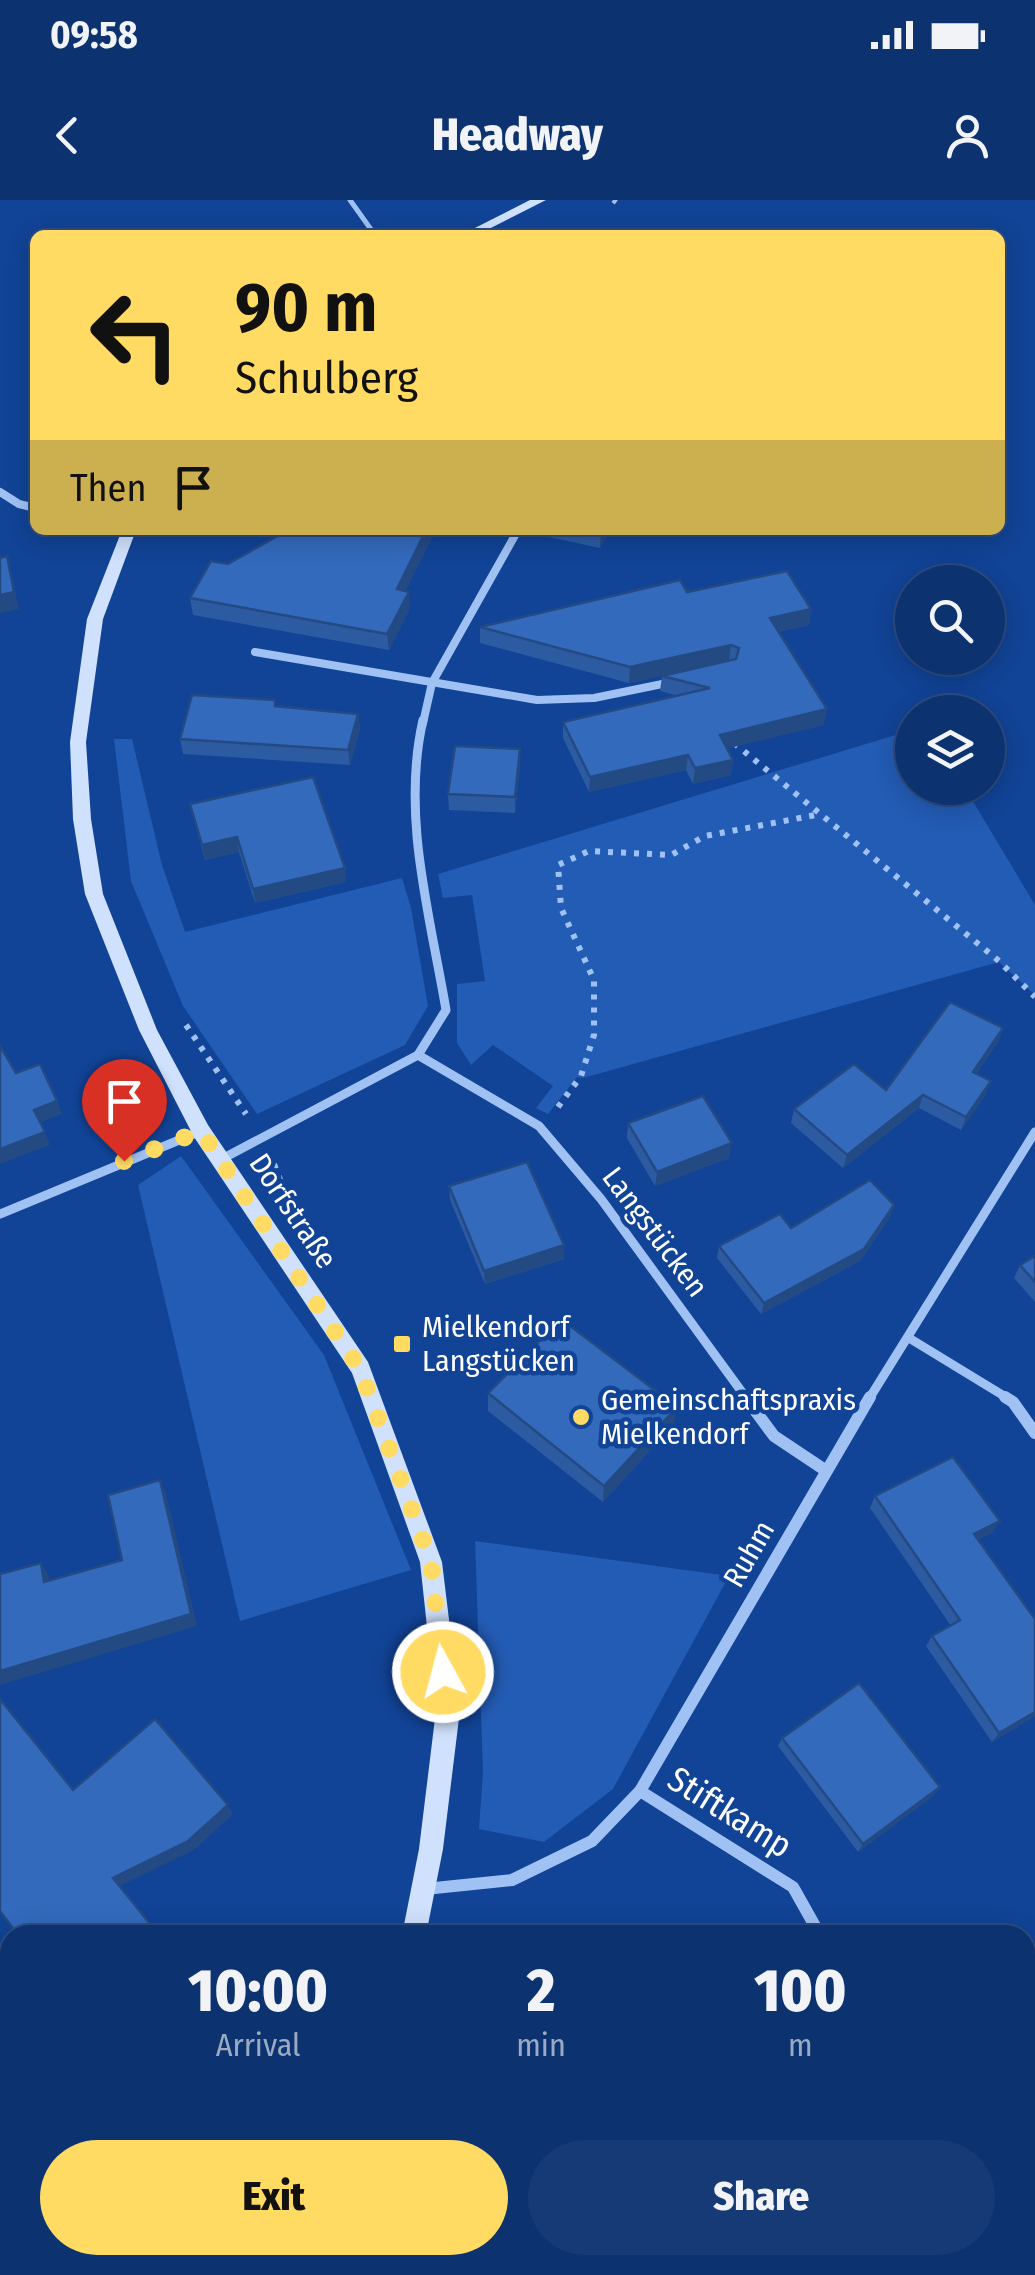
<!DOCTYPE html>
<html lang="en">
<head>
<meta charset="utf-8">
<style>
	body { margin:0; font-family:"Fira Sans Condensed",sans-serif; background:#163a75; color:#f1f3f6; height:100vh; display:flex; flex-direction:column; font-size:38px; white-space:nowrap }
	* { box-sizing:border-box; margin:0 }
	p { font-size:32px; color:#9aaac3 }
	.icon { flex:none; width:55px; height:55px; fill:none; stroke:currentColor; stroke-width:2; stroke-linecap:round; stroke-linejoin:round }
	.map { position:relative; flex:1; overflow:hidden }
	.side { position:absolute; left:0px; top:1725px; width:1035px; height:350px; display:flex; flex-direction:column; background:#0d3270; border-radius:30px 30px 0 0; box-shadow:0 5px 25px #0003,0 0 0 2px #2d4d83 }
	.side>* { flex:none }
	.hud { position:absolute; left:30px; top:30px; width:975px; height:305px; border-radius:15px; box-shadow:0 5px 25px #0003,0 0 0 2px #2d4d83; background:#ffdb63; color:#111; overflow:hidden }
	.buttons { position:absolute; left:895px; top:365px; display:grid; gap:20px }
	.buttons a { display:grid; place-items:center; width:110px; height:110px; border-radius:50%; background:#0d3270; box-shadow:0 5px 25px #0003,0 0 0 2px #2d4d83; font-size:50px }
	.pin { position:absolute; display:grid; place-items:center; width:85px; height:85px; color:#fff; margin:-102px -42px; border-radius:50% 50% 50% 0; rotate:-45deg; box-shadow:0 0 10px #0007 }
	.pin .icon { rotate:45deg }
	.me { position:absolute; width:110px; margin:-55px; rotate:353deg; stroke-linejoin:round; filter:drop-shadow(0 0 8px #0008) }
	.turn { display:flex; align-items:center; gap:35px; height:210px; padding:0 40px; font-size:45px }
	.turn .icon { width:130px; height:130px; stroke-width:2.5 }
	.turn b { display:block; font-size:70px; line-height:85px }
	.then { display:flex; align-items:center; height:95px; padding:0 40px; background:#0003; gap:20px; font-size:38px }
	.eta { display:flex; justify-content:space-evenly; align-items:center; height:170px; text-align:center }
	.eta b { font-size:60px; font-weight:800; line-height:70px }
	.action { display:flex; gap:20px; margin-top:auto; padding:20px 40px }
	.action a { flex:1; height:115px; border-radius:60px; background:#ffdb63; color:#111; font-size:40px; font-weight:800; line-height:115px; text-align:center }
	.action a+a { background:#163a75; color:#f1f3f6 }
	.status { display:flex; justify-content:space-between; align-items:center; height:70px; padding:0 50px; background:#0d3270; direction:ltr }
	.status svg { height:28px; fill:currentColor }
	header { display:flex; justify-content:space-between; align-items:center; height:130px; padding:0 40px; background:#0d3270; font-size:45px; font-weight:800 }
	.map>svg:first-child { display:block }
	.green { fill:#235cb5 }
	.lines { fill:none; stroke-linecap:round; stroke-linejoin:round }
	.path-far1 { stroke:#a0c1f4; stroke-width:5; stroke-dasharray:4 5; stroke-linecap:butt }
	.path { stroke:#a0c1f4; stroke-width:6; stroke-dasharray:5 8; stroke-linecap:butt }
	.lane { stroke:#a0c1f4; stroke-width:5 }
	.street-far2 { stroke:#a0c1f4; stroke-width:8 }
	.street-far1 { stroke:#a0c1f4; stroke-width:9 }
	.street { stroke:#a0c1f4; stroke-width:12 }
	.secondary { fill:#d0e1fd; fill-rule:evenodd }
	.wall { fill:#2d5ba2 }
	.shaded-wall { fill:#244a84 }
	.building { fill:#346abc; stroke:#244a84; stroke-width:2.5 }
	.route { stroke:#ffdb63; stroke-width:18; stroke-dasharray:0 32.4 }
	.poi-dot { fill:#ffdb63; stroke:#114396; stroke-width:4 }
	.labels { text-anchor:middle; stroke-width:9; stroke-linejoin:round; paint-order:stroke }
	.street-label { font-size:30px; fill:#fff; stroke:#114396 }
	.poi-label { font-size:30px; fill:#fff; stroke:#114396; text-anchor:start }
	.near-street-label { font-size:35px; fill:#fff; stroke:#114396 }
</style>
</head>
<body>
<div class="status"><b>09:58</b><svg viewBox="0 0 49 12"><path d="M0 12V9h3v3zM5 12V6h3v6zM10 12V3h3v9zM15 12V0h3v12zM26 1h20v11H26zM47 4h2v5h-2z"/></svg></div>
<header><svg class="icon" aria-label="back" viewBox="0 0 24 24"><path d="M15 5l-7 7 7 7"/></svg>Headway<svg class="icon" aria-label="person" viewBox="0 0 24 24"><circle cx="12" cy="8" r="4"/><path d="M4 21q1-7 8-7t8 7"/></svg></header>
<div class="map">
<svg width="1035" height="2075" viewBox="0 0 1035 2075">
	<rect width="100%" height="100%" fill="#114396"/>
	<g class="green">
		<path d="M912,530V588H965L1035,705V795L999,762L583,878L577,877L548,914L536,908L553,886L493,845L471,865L457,843V784L485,781L472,695L443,698L438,674Z"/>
		<path d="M114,539H132L162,665L185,732L402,678L411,708L428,806L405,845L257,914L183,806L131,681Z"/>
		<path d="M181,956L324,1155L411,1370L240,1421L138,985Z"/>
		<path d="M475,1341L729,1376L613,1589L544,1642L479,1629L483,1572Z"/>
	</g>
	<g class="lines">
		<path class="path-far1" d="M613,0L617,3"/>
		<g class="path">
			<path d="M734,543L999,761L1035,797"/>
			<path d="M186,825L246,914"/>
			<path d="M558,907L581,876L594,835V780L561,708L558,665L589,651L671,655L705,636L821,614"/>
			<path d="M274,964L284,990"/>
		</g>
		<path class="lane" d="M350,0L375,35"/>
		<g class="street-far2">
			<path d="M0,292L19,304L35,308"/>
			<path d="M255,452L537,500L594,498L672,482"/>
			<path d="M423,523L432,483L518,330"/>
		</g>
		<g class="street-far1">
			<path d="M418,855L539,926L601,999L747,1199"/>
			<path d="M220,960L418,855L446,810C430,715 401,616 423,520"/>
			<path d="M0,1014L201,931"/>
			<path d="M909,1138L1009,1199"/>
			<path d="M869,1199L1035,932"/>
		</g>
		<g class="street">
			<path d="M745,1197L774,1236L825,1270"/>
			<path d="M1005,1197L1013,1202L1035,1233"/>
			<path d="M640,1591L793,1687L820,1735"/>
			<path d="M425,1689L512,1680L592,1641L640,1591L870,1197"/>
			<path d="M1025,1957L1035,1951"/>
			<path d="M1011,2065L1017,2075"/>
		</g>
		<g class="secondary">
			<path d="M530,0H546L477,35H461Z"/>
			<path d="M122,330H136L103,419L86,542L91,619L103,694L157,830L208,925L368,1162L442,1362L460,1510L443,1649L426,1735H402L419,1649L436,1510L420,1362L352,1173L194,937L139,830L85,694L73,619L70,542L87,419Z"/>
			<path d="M248,2065H279L274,2075H243Z"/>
		</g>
	</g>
	<g class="wall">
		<path d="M436,330L405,391L410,408L389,450L193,415L190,398L228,364Z"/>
		<path d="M444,330H462L460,334Z"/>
		<path d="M544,330H610L600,348L544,336Z"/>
		<path d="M687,392L811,409L809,425L778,432L824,525L727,548L733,560L731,575L693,584L686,570L589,592L563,538V522L678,496L660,491L662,476L729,461L629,483L480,443V427Z"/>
		<path d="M275,500L276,506L358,514L360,529L350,565L183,554L180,539Z"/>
		<path d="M520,549V566L515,613L449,610L448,594Z"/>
		<path d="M190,604L346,682L255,703L239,652L205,660Z"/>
		<path d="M1003,828L998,842L976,874L986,894L961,930L919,908L843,968L791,923L794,909L886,890Z"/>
		<path d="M628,923L729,958L655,986L627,938Z"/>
		<path d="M449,986L564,1045V1059L485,1084L450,1000Z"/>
		<path d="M894,1005L890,1017L860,1061L761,1114L717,1058L719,1046L791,1028Z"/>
		<path d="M1035,1056V1102L1014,1078L1020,1065Z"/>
		<path d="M488,1193L674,1224L603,1302L488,1211Z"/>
		<path d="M875,1296L993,1332L978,1340L1035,1516L992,1542L926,1446L932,1436L951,1426L870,1308Z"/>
		<path d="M782,1538L934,1595L858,1652L778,1546Z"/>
		<path d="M895,2065H925L933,2075H884Z"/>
	</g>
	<g class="shaded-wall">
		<path d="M426,330H436L398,406L397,389Z"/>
		<path d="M601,330H610L600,348L601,331Z"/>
		<path d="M7,356L19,409L0,413V395Z"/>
		<path d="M409,392L410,408L389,450L387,434Z"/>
		<path d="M811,409L809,425L767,434L770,418Z"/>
		<path d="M731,445L729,461L629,483L630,467Z"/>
		<path d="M827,509L824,525L718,551L720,535Z"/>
		<path d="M358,514L360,529L350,565L348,550Z"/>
		<path d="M520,549V566L515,613V597Z"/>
		<path d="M688,555L686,570L589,592L590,577Z"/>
		<path d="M733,560L731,575L693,584L695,568Z"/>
		<path d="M237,637L239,652L205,660L202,645Z"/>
		<path d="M345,668L346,682L255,703L253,689Z"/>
		<path d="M1003,828L998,842L968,885L973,872Z"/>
		<path d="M991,881L986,894L961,930L966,917Z"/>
		<path d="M923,895L919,908L843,968L847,955Z"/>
		<path d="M57,901L62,914L39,923L34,910Z"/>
		<path d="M45,932L50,945L0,964V949Z"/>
		<path d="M732,943L729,958L655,986L657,972Z"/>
		<path d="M894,1005L890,1017L860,1061L761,1114L764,1103Z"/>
		<path d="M564,1045V1059L485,1084L484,1071Z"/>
		<path d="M677,1207L674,1224L603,1302L604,1286Z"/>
		<path d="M160,1280L166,1293L197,1426L0,1485V1471L191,1414Z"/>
		<path d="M1000,1321L993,1332L967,1346L974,1334Z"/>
		<path d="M41,1363L49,1376L52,1395L44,1382Z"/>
		<path d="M1035,1512V1516L992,1542L999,1533Z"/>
		<path d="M940,1587L934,1595L858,1652L863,1644Z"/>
		<path d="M228,1605L233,1614L194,1650L120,1686L113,1678Z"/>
	</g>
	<g class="building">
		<path d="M288,330H426L397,389L409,392L387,434L190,398L211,361L228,364Z"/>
		<path d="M7,356L14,392L0,395V358Z"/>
		<path d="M787,371L811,409L770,418L827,509L720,535L733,560L695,568L688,555L590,577L563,522L710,488L662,476L736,459L739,448L731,445L630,467L480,427L680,380L687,392Z"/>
		<path d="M192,495L275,500V506L358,514L348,550L180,539Z"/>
		<path d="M455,546L520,549L515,597L448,594Z"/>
		<path d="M313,577L345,668L253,689L237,637L202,645L190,604Z"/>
		<path d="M950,802L1003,828L973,872L991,881L966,917L923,895L847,955L794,909L854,864L886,890Z"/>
		<path d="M0,846L16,873L40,864L57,901L34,910L45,932L0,949Z"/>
		<path d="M703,896L732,943L657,972L628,923Z"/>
		<path d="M527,962L564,1045L484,1071L449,986Z"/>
		<path d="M870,980L894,1005L864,1049L764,1103L719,1046L780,1014L791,1028Z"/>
		<path d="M1035,1056V1082L1020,1065Z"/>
		<path d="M561,1119L677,1207L604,1286L488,1193Z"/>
		<path d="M953,1257L1000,1321L974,1334L1035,1419V1512L999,1533L932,1436L960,1420L875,1296Z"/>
		<path d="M160,1280L191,1414L0,1471V1374L41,1363L44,1382L122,1360L108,1295Z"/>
		<path d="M859,1483L940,1587L863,1644L782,1538Z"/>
		<path d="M0,1499L73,1590L155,1519L228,1605L188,1641L113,1678L159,1735H18L0,1711Z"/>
		<path d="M1025,1747L1035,1763V1843L1025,1849Z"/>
		<path d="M10,1901V1953L8,1954L0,1937V1908Z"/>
		<path d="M552,2065H661L667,2075H542L541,2073Z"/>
		<path d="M902,2065H925L933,2075H891Z"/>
	</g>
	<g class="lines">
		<path class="route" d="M124,961L201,931L360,1169L431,1362L443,1472"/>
	</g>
	<g class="poi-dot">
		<rect x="392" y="1134" width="20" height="20" rx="5"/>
		<circle cx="581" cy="1217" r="10"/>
	</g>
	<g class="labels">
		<g class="street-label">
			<text transform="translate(293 1011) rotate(56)" y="10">Dorfstraße</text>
			<text transform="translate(655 1032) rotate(53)" y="10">Langstücken</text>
			<text transform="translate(749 1354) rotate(-60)" y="10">Ruhm</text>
		</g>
		<g class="poi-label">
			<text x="422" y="1137">Mielkendorf<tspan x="422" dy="34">Langstücken</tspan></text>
			<text x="601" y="1210">Gemeinschaftspraxis<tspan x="601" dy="34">Mielkendorf</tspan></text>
		</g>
		<g class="near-street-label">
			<text transform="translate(730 1612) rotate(32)" y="12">Stiftkamp</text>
		</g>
	</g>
</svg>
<div class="buttons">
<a><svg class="icon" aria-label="search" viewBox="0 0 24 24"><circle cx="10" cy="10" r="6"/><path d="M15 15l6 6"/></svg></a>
<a><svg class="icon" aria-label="layers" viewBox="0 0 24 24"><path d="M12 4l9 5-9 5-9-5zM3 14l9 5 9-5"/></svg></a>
</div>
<div class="pin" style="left:124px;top:961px;background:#d93025"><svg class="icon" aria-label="arrive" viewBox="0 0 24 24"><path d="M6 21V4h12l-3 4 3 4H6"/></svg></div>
<svg class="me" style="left:443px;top:1472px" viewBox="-20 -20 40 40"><circle r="17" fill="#ffdb63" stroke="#fff" stroke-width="3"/><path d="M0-11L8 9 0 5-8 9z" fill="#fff"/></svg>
<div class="hud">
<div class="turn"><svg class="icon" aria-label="left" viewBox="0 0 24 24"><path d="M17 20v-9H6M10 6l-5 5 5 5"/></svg><div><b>90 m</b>Schulberg</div></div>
<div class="then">Then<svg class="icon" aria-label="arrive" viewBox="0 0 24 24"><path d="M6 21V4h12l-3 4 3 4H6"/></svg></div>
</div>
<section class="side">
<div class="eta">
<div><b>10:00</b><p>Arrival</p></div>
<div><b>2</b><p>min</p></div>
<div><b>100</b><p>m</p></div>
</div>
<div class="action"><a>Exit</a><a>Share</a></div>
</section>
</div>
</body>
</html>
